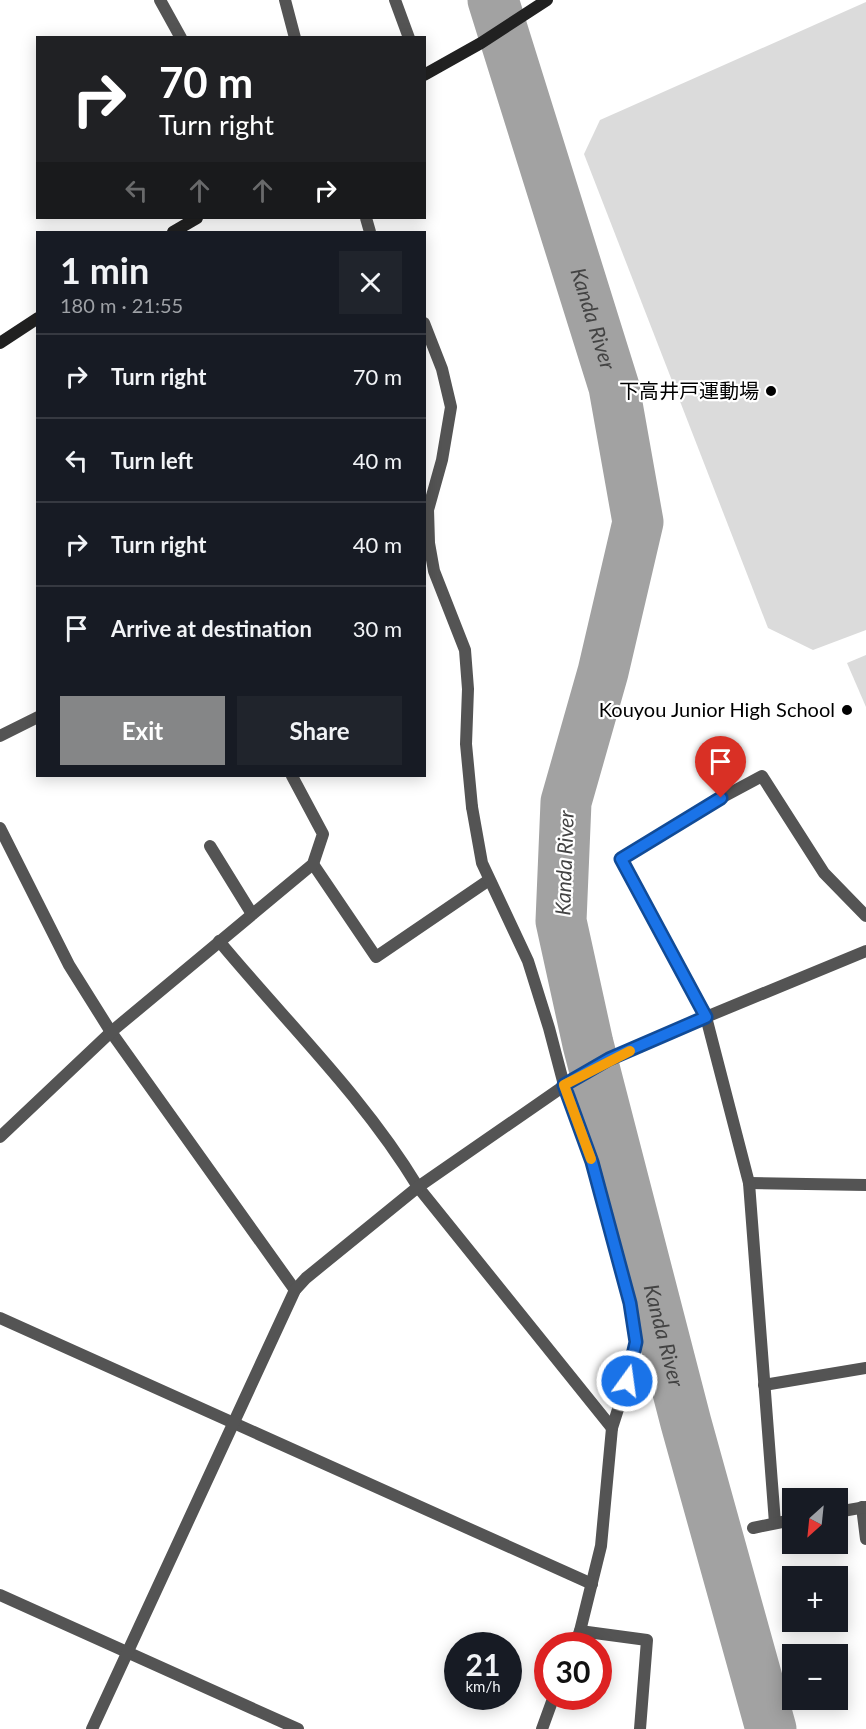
<!DOCTYPE html>
<html lang="en">
<head>
<meta charset="utf-8">
<style>
	body { margin:0; font-family:Lato,"Noto Sans JP",sans-serif; background:#20242c; color:#f1f3f6; height:100vh; display:flex; flex-direction:column; font-size:22px; white-space:nowrap }
	* { box-sizing:border-box; margin:0 }
	p { font-size:20px; color:#9ea1a6 }
	.icon { flex:none; width:33px; height:33px; fill:none; stroke:currentColor; stroke-width:2; stroke-linecap:round; stroke-linejoin:round }
	.map { position:relative; flex:1; overflow:hidden }
	.side { position:absolute; left:36px; top:231px; width:390px; height:546px; display:flex; flex-direction:column; background:#171b24; border-radius:0px; box-shadow:0 3px 15px #0003 }
	.side>* { flex:none }
	.hud { position:absolute; left:36px; top:36px; width:390px; height:183px; border-radius:0px; box-shadow:0 3px 15px #0003; background:#202124; color:#fff; overflow:hidden }
	.needle { width:39px; rotate:207deg }
	.buttons { position:absolute; left:782px; top:1488px; display:grid; gap:12px }
	.buttons a { display:grid; place-items:center; width:66px; height:66px; border-radius:0px; background:#171b24; box-shadow:0 3px 15px #0003; font-size:30px }
	.speed { position:absolute; left:444px; top:1632px; display:flex; gap:12px; font-size:30px; font-weight:700; text-align:center }
	.speed>* { display:grid; place-content:center; width:78px; height:78px; border-radius:50%; background:#171b24; box-shadow:0 3px 15px #0003; line-height:1 }
	.speed small { font-size:15px; font-weight:400 }
	.speed .limit { border:9px solid #d22; background:#fff; color:#111 }
	.pin { position:absolute; display:grid; place-items:center; width:51px; height:51px; color:#fff; margin:-62px -26px; border-radius:50% 50% 50% 0; rotate:-45deg; box-shadow:0 0 6px #0007 }
	.pin .icon { rotate:45deg }
	.me { position:absolute; width:66px; margin:-33px; rotate:14deg; stroke-linejoin:round; filter:drop-shadow(0 0 4px #0008) }
	.turn { display:flex; align-items:center; gap:21px; height:126px; padding:0 24px; font-size:27px }
	.turn .icon { width:78px; height:78px; stroke-width:2.5 }
	.turn b { display:block; font-size:42px; line-height:51px }
	.lanes { display:flex; align-items:center; height:57px; padding:0 24px; background:#0003; justify-content:center; gap:30px; direction:ltr }
	.lanes .off { opacity:.35 }
	.round { display:grid; place-items:center; flex:none; width:63px; height:63px; border-radius:0px; background:#20242c }
	.headline { display:flex; align-items:center; justify-content:space-between; height:102px; padding:0 24px }
	h1 { font-size:36px; font-weight:700; line-height:45px }
	.cta { display:flex; gap:12px; margin-top:auto; padding:12px 24px }
	.cta a { flex:1; height:69px; border-radius:0px; background:#858687; color:#fff; font-size:24px; font-weight:700; line-height:69px; text-align:center }
	.cta a+a { background:#20242c; color:#f1f3f6 }
	ul { padding:0; list-style:none }
	li { display:flex; align-items:center; gap:18px; height:84px; padding:0 24px; border-top:2px solid #363941 }
	li div { flex:1 }
	li b { display:block; font-size:22px }
	li em { font-style:normal }
	.map>svg:first-child { display:block }
	.pitch { fill:#dbdbdb }
	.lines { fill:none; stroke-linecap:round; stroke-linejoin:round }
	.river { stroke:#a2a2a2; stroke-width:51 }
	.service { stroke:#545454; stroke-width:12 }
	.minor { stroke:#545454; stroke-width:12 }
	.tertiary { stroke:#545454; stroke-width:12 }
	.secondary { stroke:#212121; stroke-width:12 }
	.route-casing { stroke:#114b97; stroke-width:15 }
	.route { stroke:#1a73e8; stroke-width:10 }
	.slow { stroke:#f59e0b; stroke-width:10 }
	.poi-dot { fill:#000; stroke:#fff; stroke-width:2 }
	.labels { text-anchor:middle; stroke-width:4.5; stroke-linejoin:round; paint-order:stroke }
	.poi-label { font-size:20px; fill:#000; stroke:#fff; text-anchor:end }
	.water-label { font-size:21px; font-style:italic; fill:#434343; stroke:#fff }
</style>
</head>
<body>
<div class="map">
<svg width="866" height="1729" viewBox="0 0 866 1729">
	<rect width="100%" height="100%" fill="#fff"/>
	<g class="pitch">
		<path d="M866,2V630L813,650L768,628L584,154L600,120Z"/>
		<path d="M866,655V707L847,663Z"/>
	</g>
	<g class="lines">
		<path class="river" id="s1" d="M493,0L614,387L638,522L603,672L566,802L561,921L588,1044L686,1423L771,1729"/>
		<g class="service">
			<path d="M210,846L252,914"/>
			<path d="M313,864L376,957L489,880"/>
			<path d="M418,1187L612,1428"/>
			<path d="M764,1385L866,1368"/>
			<path d="M580,1631L647,1640L640,1729"/>
		</g>
		<g class="minor">
			<path d="M160,0L181,38"/>
			<path d="M395,0L409,38"/>
			<path d="M0,736L38,717"/>
			<path d="M472,807L482,863L528,961L549,1028L564,1085L593,1162L630,1303L636,1342L627,1381L612,1428L601,1546L580,1631L574,1646"/>
			<path d="M0,828L69,965L111,1032L295,1290"/>
			<path d="M219,941C286,1022 363,1096 418,1187"/>
			<path d="M0,1137L111,1032L313,864L323,834L292,776"/>
			<path d="M749,1183L866,1185"/>
			<path d="M0,1318L592,1584"/>
			<path d="M862,1507L866,1539"/>
			<path d="M837,1512L866,1507"/>
			<path d="M775,1523L749,1183L706,1017L621,859L721,798L762,776L824,873L866,916"/>
			<path d="M753,1528L792,1520"/>
			<path d="M0,1595L298,1729"/>
			<path d="M92,1729L295,1290L306,1278L418,1187L574,1079L609,1060L706,1017L866,951"/>
			<path d="M542,1729L554,1696"/>
		</g>
		<g class="tertiary">
			<path d="M285,0L295,38"/>
			<path d="M366,218L370,232"/>
			<path d="M424,323L442,369L451,407L442,460L428,510L429,543L434,571L465,650L468,689L466,744L472,807"/>
		</g>
		<g class="secondary">
			<path d="M424,75L481,43L547,0"/>
			<path d="M173,232L197,218"/>
			<path d="M0,343L38,318"/>
		</g>
	</g>
	<g class="lines">
		<defs>
			<path id="route" d="M627,1381L636,1342L630,1303L592,1162L564,1085L609,1059L706,1017L621,859L721,798"/>
		</defs>
		<use href="#route" class="route-casing"/>
		<use href="#route" class="route"/>
		<path class="slow" d="M591,1159L564,1085L630,1051"/>
	</g>
	<g class="poi-dot">
		<circle cx="771" cy="391" r="6"/>
		<circle cx="847" cy="710" r="6"/>
	</g>
	<g class="labels">
		<g class="poi-label">
			<text x="759" y="398">下高井戸運動場</text>
			<text x="835" y="717">Kouyou Junior High School</text>
		</g>
		<g class="water-label">
			<text dy="7" stroke="none"><textPath href="#s1" startOffset="334">Kanda River</textPath></text>
			<text transform="translate(565 863) rotate(-88)" y="7">Kanda River</text>
			<text dy="7" stroke="none"><textPath href="#s1" startOffset="1378">Kanda River</textPath></text>
		</g>
	</g>
</svg>
<div class="buttons">
<a><svg class="needle" viewBox="-14 -14 28 28"><path d="M0-13l5 13h-10z" fill="#e53935"/><path d="M0 13l5-13h-10z" fill="#9ea1a6"/></svg></a>
<a>+</a>
<a>−</a>
</div>
<div class="speed"><div>21<small>km/h</small></div><div class="limit">30</div></div>
<div class="pin" style="left:721px;top:798px;background:#d93025"><svg class="icon" aria-label="arrive" viewBox="0 0 24 24"><path d="M6 21V4h12l-3 4 3 4H6"/></svg></div>
<svg class="me" style="left:627px;top:1381px" viewBox="-20 -20 40 40"><circle r="17" fill="#1a73e8" stroke="#fff" stroke-width="3"/><path d="M0-11L8 9 0 5-8 9z" fill="#fff"/></svg>
<div class="hud">
<div class="turn"><svg class="icon" aria-label="right" viewBox="0 0 24 24"><path d="M7 20v-9h11M14 6l5 5-5 5"/></svg><div><b>70 m</b>Turn right</div></div>
<div class="lanes"><svg class="icon off" aria-label="left" viewBox="0 0 24 24"><path d="M17 20v-9H6M10 6l-5 5 5 5"/></svg><svg class="icon off" aria-label="ahead" viewBox="0 0 24 24"><path d="M12 20V5M6 11l6-6 6 6"/></svg><svg class="icon off" aria-label="ahead" viewBox="0 0 24 24"><path d="M12 20V5M6 11l6-6 6 6"/></svg><svg class="icon" aria-label="right" viewBox="0 0 24 24"><path d="M7 20v-9h11M14 6l5 5-5 5"/></svg></div>
</div>
<section class="side">
<div class="headline"><div><h1>1 min</h1><p>180 m · 21:55</p></div><a class="round"><svg class="icon" aria-label="close" viewBox="0 0 24 24"><path d="M6 6l12 12M18 6L6 18"/></svg></a></div>
<ul>
<li><svg class="icon" aria-label="right" viewBox="0 0 24 24"><path d="M7 20v-9h11M14 6l5 5-5 5"/></svg><div><b>Turn right</b></div><em>70 m</em></li>
<li><svg class="icon" aria-label="left" viewBox="0 0 24 24"><path d="M17 20v-9H6M10 6l-5 5 5 5"/></svg><div><b>Turn left</b></div><em>40 m</em></li>
<li><svg class="icon" aria-label="right" viewBox="0 0 24 24"><path d="M7 20v-9h11M14 6l5 5-5 5"/></svg><div><b>Turn right</b></div><em>40 m</em></li>
<li><svg class="icon" aria-label="arrive" viewBox="0 0 24 24"><path d="M6 21V4h12l-3 4 3 4H6"/></svg><div><b>Arrive at destination</b></div><em>30 m</em></li>
</ul>
<div class="cta"><a>Exit</a><a>Share</a></div>
</section>
</div>
</body>
</html>
